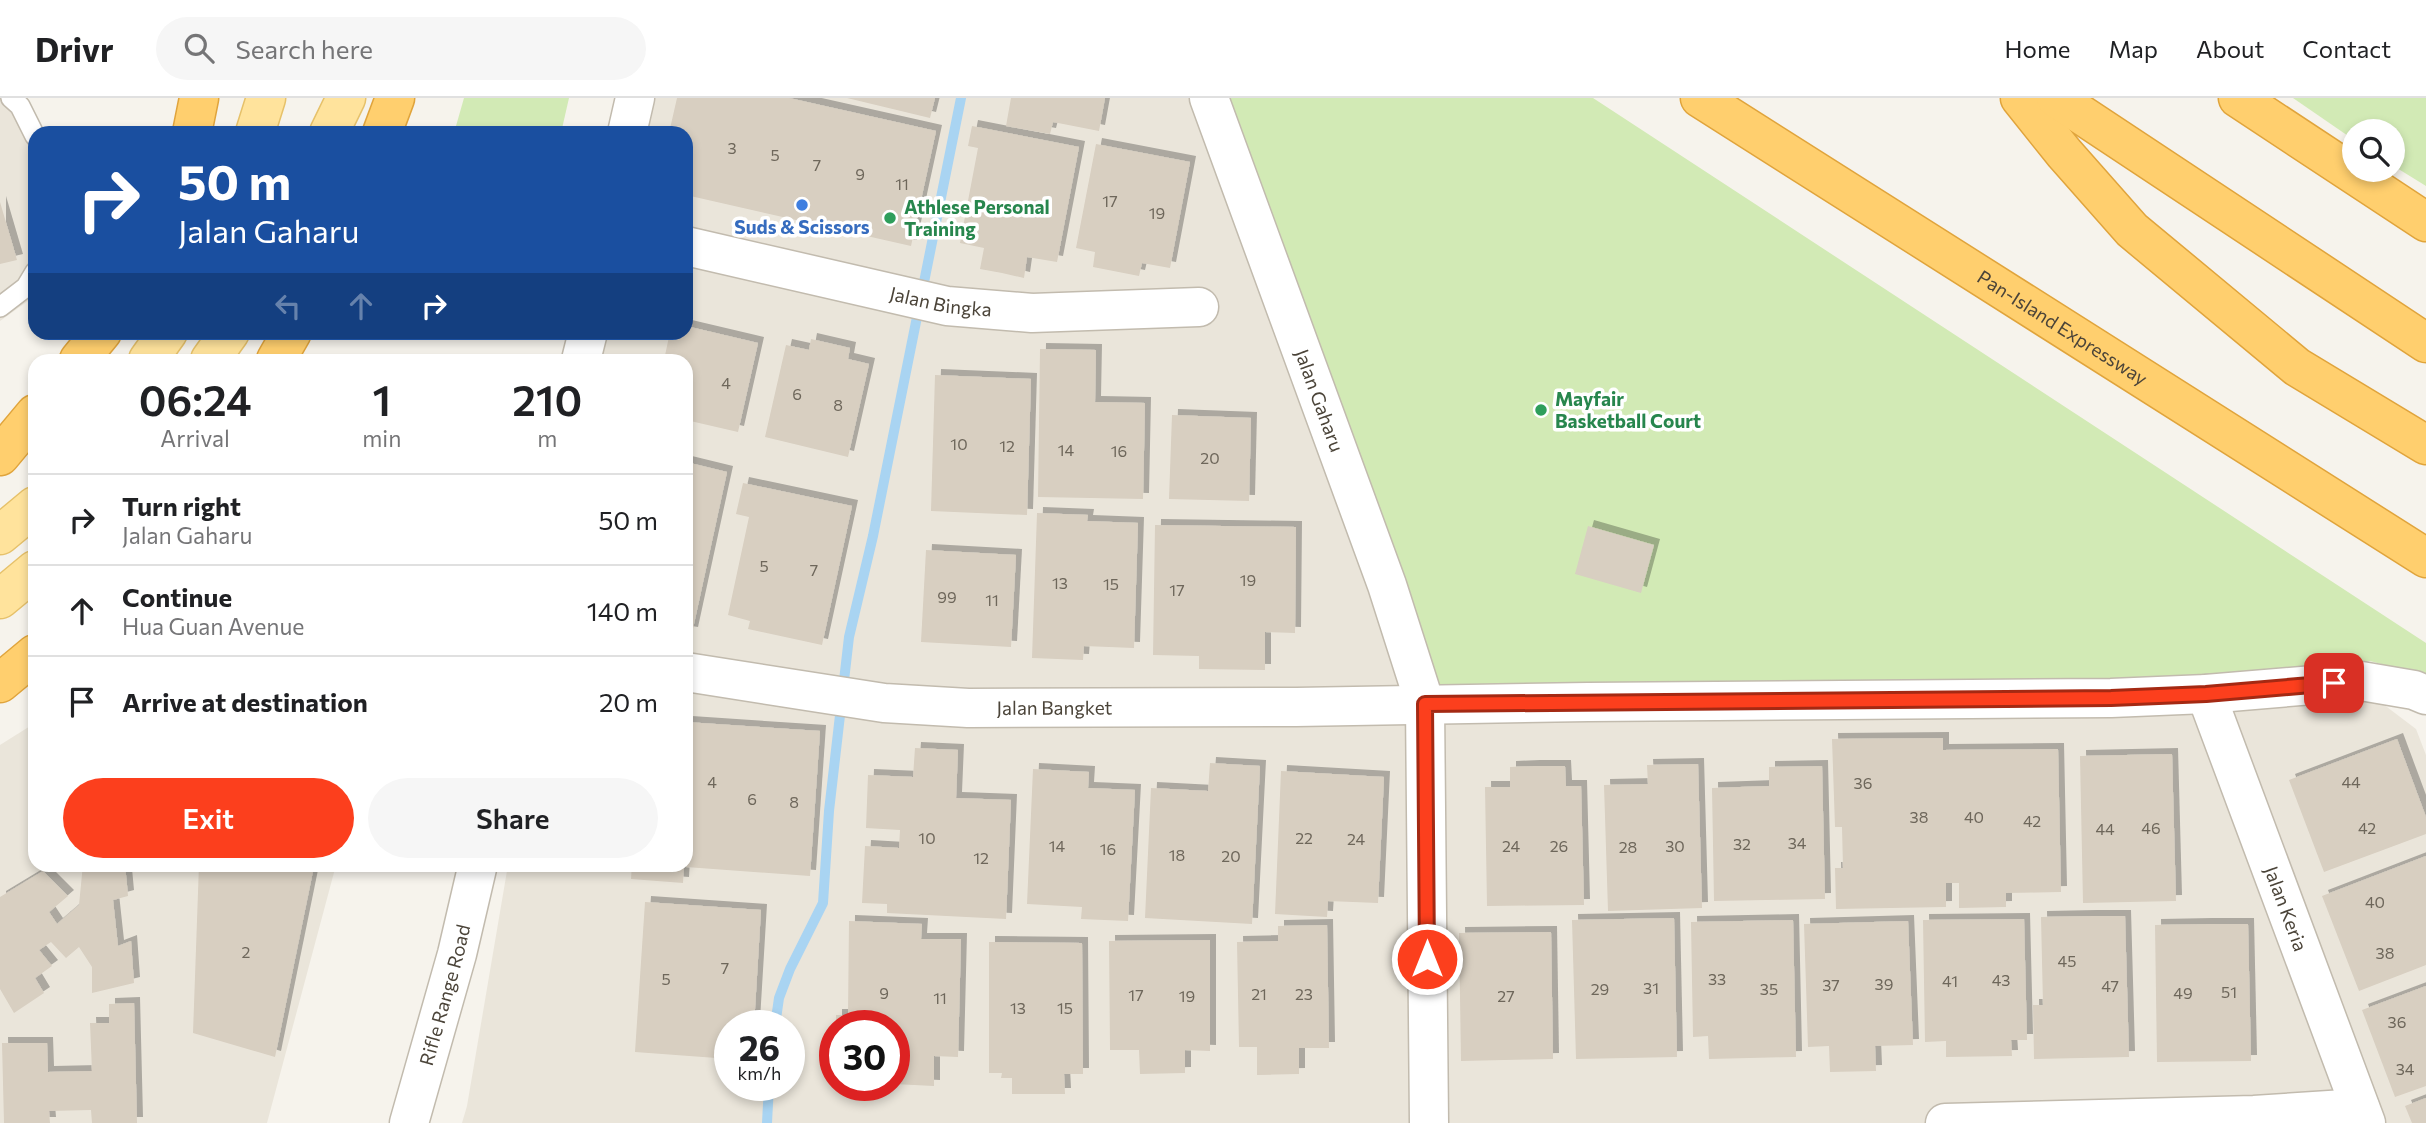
<!DOCTYPE html>
<html lang="en">
<head>
<meta charset="utf-8">
<style>
	body { margin:0; font-family:Commissioner,sans-serif; background:#f6f6f6; color:#202124; height:100vh; display:flex; flex-direction:column; font-size:26px; white-space:nowrap }
	* { box-sizing:border-box; margin:0 }
	p { font-size:23px; color:#757577 }
	.icon { flex:none; width:38px; height:38px; fill:none; stroke:currentColor; stroke-width:2; stroke-linecap:round; stroke-linejoin:round }
	.map { position:relative; flex:1; overflow:hidden }
	.drawer { position:absolute; left:28px; top:256px; width:665px; height:518px; display:flex; flex-direction:column; background:#fff; border-radius:21px; box-shadow:0 4px 10px #0003 }
	.drawer>* { flex:none }
	.banner { position:absolute; left:28px; top:28px; width:665px; height:214px; border-radius:21px; box-shadow:0 4px 10px #0003; background:#1a4fa0; color:#fff; overflow:hidden }
	.tools { position:absolute; left:2342px; top:21px; display:grid; gap:14px }
	.tools a { display:grid; place-items:center; width:63px; height:63px; border-radius:50%; background:#fff; box-shadow:0 4px 10px #0003; font-size:35px }
	.speed { position:absolute; left:714px; top:912px; display:flex; gap:14px; font-size:35px; font-weight:700; text-align:center }
	.speed>* { display:grid; place-content:center; width:91px; height:91px; border-radius:50%; background:#fff; box-shadow:0 4px 10px #0003; line-height:1 }
	.speed small { font-size:18px; font-weight:400 }
	.speed .limit { border:10px solid #d22; background:#fff; color:#111 }
	.pin { position:absolute; display:grid; place-items:center; width:60px; height:60px; color:#fff; margin:-30px; border-radius:14px; box-shadow:0 4px 10px #0006 }
	.me { position:absolute; width:77px; margin:-38px; rotate:0deg; stroke-linejoin:round; filter:drop-shadow(0 0 5px #0008) }
	.turn { display:flex; align-items:center; gap:24px; height:147px; padding:0 35px; font-size:32px }
	.turn .icon { width:91px; height:91px; stroke-width:2.5 }
	.turn b { display:block; font-size:49px; line-height:60px }
	.lanes { display:flex; align-items:center; height:66px; padding:0 35px; background:#0003; justify-content:center; gap:35px; direction:ltr }
	.lanes .off { opacity:.35 }
	.eta { display:flex; justify-content:space-evenly; align-items:center; height:119px; text-align:center }
	.eta b { font-size:42px; font-weight:600; line-height:49px }
	.cta { display:flex; gap:14px; margin-top:auto; padding:14px 35px }
	.cta a { flex:1; height:80px; border-radius:42px; background:#fc3f1d; color:#fff; font-size:28px; font-weight:600; line-height:80px; text-align:center }
	.cta a+a { background:#f6f6f6; color:#202124 }
	ul { padding:0; list-style:none }
	li { display:flex; align-items:center; gap:21px; height:91px; padding:0 35px; border-top:2px solid #e0e0e0 }
	li div { flex:1 }
	li b { display:block; font-size:26px }
	li em { font-style:normal }
	header { display:flex; align-items:center; gap:42px; box-sizing:border-box; height:98px; padding:0 35px; background:#fff; border-bottom:2px solid #e0e0e0 }
	header strong { font-size:33px }
	nav { display:flex; gap:38px; margin-inline-start:auto; font-size:24px }
	.search { width:490px; height:63px; background:#f6f6f6; display:flex; align-items:center; gap:18px; box-sizing:border-box; padding:0 24px; border-radius:38px; color:#757577; font-size:26px }
	.map>svg:first-child { display:block }
	.residential { fill:#eae5da; fill-rule:evenodd }
	.green { fill:#d2eab5 }
	.lines { fill:none; stroke-linecap:round; stroke-linejoin:round }
	.stream { stroke:#a9d4f2; stroke-width:10 }
	.building { fill:#d8cfc1; filter:url(#shadow) }
	.lane-casing { stroke:#c2bbae; stroke-width:22 }
	.street-casing { stroke:#c2bbae; stroke-width:41 }
	.primary-casing { stroke:#e6c16a; stroke-width:41 }
	.highway-casing { stroke:#e0a43c; stroke-width:41 }
	.lane { stroke:#fff; stroke-width:19 }
	.street { stroke:#fff; stroke-width:38 }
	.primary { stroke:#ffe39c; stroke-width:38 }
	.highway { stroke:#ffcf6e; stroke-width:38 }
	.route-casing { stroke:#a42913; stroke-width:18 }
	.route { stroke:#fc3f1d; stroke-width:12 }
	.shop-dot { fill:#3f7fe0; stroke:#fff; stroke-width:2.5 }
	.leisure-dot { fill:#2e9e5b; stroke:#fff; stroke-width:2.5 }
	.labels { text-anchor:middle; stroke-width:7; stroke-linejoin:round; paint-order:stroke }
	.number-label { font-size:16px; fill:#6e675b }
	.leisure-label { font-size:19px; font-weight:bold; fill:#27864d; stroke:#fff; text-anchor:start }
	.shop-label { font-size:19px; font-weight:bold; fill:#366cbe; stroke:#fff }
	.street-label { font-size:19px; fill:#4b4439; stroke:#fff }
</style>
</head>
<body>
<header>
<strong>Drivr</strong>
<div class="search"><svg class="icon" aria-label="search" viewBox="0 0 24 24"><circle cx="10" cy="10" r="6"/><path d="M15 15l6 6"/></svg>Search here</div>
<nav><a>Home</a><a>Map</a><a>About</a><a>Contact</a></nav>
</header>
<div class="map">
<svg width="2426" height="1025" viewBox="0 0 2426 1025">
	<defs>
		<filter id="shadow"><feDropShadow dx="6" dy="-6" stdDeviation="0" flood-color="#0004"/></filter>
	</defs>
	<rect width="100%" height="100%" fill="#f6f3ec"/>
	<g class="residential">
		<path d="M0,0H21L35,51V198L0,223Z"/>
		<path d="M635,0H1480L1696,85L2416,631L2426,657V1025H462L467,1008L508,767L686,766V262H591L596,235L686,234V35H629ZM730,928H789V987H730ZM835,928H894V987H835Z"/>
		<path d="M35,625V766L336,767L267,1025H0V647Z"/>
	</g>
	<g class="green">
		<path d="M464,0H569L561,35H454Z"/>
		<path d="M1214,0H1593L2426,545V578L2370,563L2231,597L1489,606L1430,586Z"/>
		<path d="M2293,0H2426V88L2392,67V33H2354V42Z"/>
	</g>
	<g class="lines">
		<g class="stream">
			<path d="M775,928L779,900L790,871L823,805L829,713L849,539L873,438L961,0"/>
			<path d="M767,1025L769,987"/>
		</g>
	</g>
	<g class="building">
		<path d="M677,0H789L936,33L911,148L686,97V35H669Z"/>
		<path d="M847,0H935L930,20Z"/>
		<path d="M1011,0H1105L1099,33L1053,24L1050,36L1006,28Z"/>
		<path d="M972,28L1079,49L1057,164L1027,159L1024,180L1002,175L980,171L984,150L960,145L978,50L968,48Z"/>
		<path d="M1096,46L1190,64L1170,170L1142,165L1139,178L1093,169L1095,154L1076,150Z"/>
		<path d="M0,104L17,162L0,166Z"/>
		<path d="M686,228L758,245L738,334L686,322V262H664L670,234H686Z"/>
		<path d="M811,241L850,250L848,261L869,266L848,359L765,339L786,247L809,252Z"/>
		<path d="M1040,251L1096,252L1095,304L1145,305L1143,401L1038,399Z"/>
		<path d="M935,277L1031,281L1027,417L931,413Z"/>
		<path d="M1172,317L1251,320L1249,403L1169,401Z"/>
		<path d="M686,364L727,374L692,535L686,534Z"/>
		<path d="M743,385L852,408L822,547L748,531L750,523L728,517L749,419L736,416Z"/>
		<path d="M1037,415L1088,417L1087,423L1138,425L1134,550L1084,548L1083,562L1032,560Z"/>
		<path d="M1155,427L1296,429L1295,535L1265,534V572L1199,571V558L1153,557Z"/>
		<path d="M1588,428L1654,447L1641,495L1575,476Z"/>
		<path d="M926,452L1016,457L1011,549L921,544Z"/>
		<path d="M686,624L820,633L810,778L686,769Z"/>
		<path d="M1943,640V652L2058,651L2061,794L2006,795V809L1959,810V785H1946V809L1836,811L1835,770H1843L1842,729H1835L1832,641Z"/>
		<path d="M2397,641L2426,719V736L2324,774L2289,682Z"/>
		<path d="M915,650L958,652L956,700L1011,702L1006,821L887,815V806L862,805L865,748L899,750L900,732L866,730L868,677L913,679Z"/>
		<path d="M2172,656L2176,803L2083,805L2080,658Z"/>
		<path d="M1210,665L1260,668L1252,826L1145,820L1151,690L1208,693Z"/>
		<path d="M1698,666L1702,810L1608,813L1604,687L1648,686L1647,667Z"/>
		<path d="M1534,668H1565L1566,688H1581L1584,807L1487,808L1485,689H1510V669Z"/>
		<path d="M1822,668L1825,801L1714,803L1712,690L1769,688V669Z"/>
		<path d="M1033,671L1089,674L1088,690L1135,692L1128,823L1081,821L1082,809L1027,806Z"/>
		<path d="M1281,673L1384,679L1378,805L1328,803L1327,819L1275,816Z"/>
		<path d="M2426,758V867L2359,893L2322,798Z"/>
		<path d="M83,766H125L128,798L113,802L118,848L131,843L134,885L92,895V869L79,849L66,860L51,844L39,852L52,868L35,880L44,895L14,915L0,891V799L43,773L68,798L49,814L57,826L79,807Z"/>
		<path d="M199,766H285L313,773L275,959L193,935Z"/>
		<path d="M632,766H684L683,785L631,781Z"/>
		<path d="M645,804L761,812L754,928H730V961L635,954Z"/>
		<path d="M2091,818H2125L2129,959L2034,961L2033,907H2043L2041,819Z"/>
		<path d="M1674,820L1677,959L1576,961L1572,822Z"/>
		<path d="M2024,821L2027,942H2011L2012,958L1946,959V943L1925,944L1923,822Z"/>
		<path d="M1793,822L1796,959L1709,961L1708,938L1693,939L1691,824Z"/>
		<path d="M849,823L922,826L921,841H961L958,959L934,958V988L894,986V928H836V917H848Z"/>
		<path d="M1908,823L1913,947L1875,948L1876,973L1830,974L1829,948L1808,949L1804,826Z"/>
		<path d="M2206,826H2248L2251,963L2157,964L2155,827Z"/>
		<path d="M1327,827L1329,950H1299V976L1257,977V949H1239L1237,844L1278,843V828Z"/>
		<path d="M1551,834L1553,961L1461,963L1459,835Z"/>
		<path d="M1210,842V953L1185,952V975L1140,976L1139,952H1110L1109,843Z"/>
		<path d="M989,844L1082,845L1083,976H1064L1065,996H1012V980H1001L1002,975H989Z"/>
		<path d="M2426,888V988L2395,999L2362,912Z"/>
		<path d="M134,905L137,1025H92L91,1012L49,1013L50,1025H4L2,945H47L48,974L92,973L90,925H109V906Z"/>
		<path d="M2426,1000V1025H2412L2405,1008Z"/>
	</g>
	<g class="lines">
		<defs>
			<g id="lane">
				<path d="M11,0L20,8L35,38"/>
				<path d="M0,209L26,189L35,174"/>
			</g>
			<g id="street">
				<path id="s1" d="M1209,0L1387,487L1425,606L1429,1025"/>
				<path d="M627,35L635,0"/>
				<path id="s2" d="M686,148L947,208L1032,215L1199,209"/>
				<path d="M581,262L588,234"/>
				<path id="s3" d="M686,574L884,605L968,610L1296,609L1588,604L2111,600L2206,596L2361,583L2414,592L2426,597"/>
				<path id="s4" d="M2206,596L2366,1025"/>
				<path id="s5" d="M409,1025L457,856L478,766"/>
				<path d="M1945,1025L2254,1017L2360,1010"/>
			</g>
			<g id="primary">
				<path d="M255,35L266,0"/>
				<path d="M329,35L346,0"/>
				<path d="M148,262L168,234"/>
				<path d="M210,262L230,234"/>
				<path d="M0,437L35,408"/>
				<path d="M0,501L35,472"/>
			</g>
			<g id="highway">
				<path id="s6" d="M1700,0L2426,460"/>
				<path d="M2020,0L2064,55L2132,132L2297,269L2426,347"/>
				<path d="M2056,0L2426,245"/>
				<path d="M2238,0L2426,124"/>
				<path d="M192,35L199,0"/>
				<path d="M382,35L395,0"/>
				<path d="M79,262L102,234"/>
				<path d="M276,262L292,234"/>
				<path d="M0,358L35,316"/>
				<path d="M0,585L35,556"/>
			</g>
		</defs>
		<use href="#lane" class="lane-casing"/>
		<use href="#street" class="street-casing"/>
		<use href="#primary" class="primary-casing"/>
		<use href="#highway" class="highway-casing"/>
		<use href="#lane" class="lane"/>
		<use href="#street" class="street"/>
		<use href="#primary" class="primary"/>
		<use href="#highway" class="highway"/>
	</g>
	<g class="lines">
		<defs>
			<path id="route" d="M1427,861L1425,606L2111,600L2206,596L2334,585"/>
		</defs>
		<use href="#route" class="route-casing"/>
		<use href="#route" class="route"/>
	</g>
	<circle class="shop-dot" cx="802" cy="107" r="7"/>
	<g class="leisure-dot">
		<circle cx="890" cy="120" r="7"/>
		<circle cx="1541" cy="312" r="7"/>
	</g>
	<g class="labels">
		<g class="number-label">
			<text x="732" y="56">3</text>
			<text x="775" y="63">5</text>
			<text x="817" y="73">7</text>
			<text x="860" y="82">9</text>
			<text x="902" y="92">11</text>
			<text x="1110" y="109">17</text>
			<text x="1157" y="121">19</text>
			<text x="726" y="291">4</text>
			<text x="797" y="302">6</text>
			<text x="838" y="313">8</text>
			<text x="959" y="352">10</text>
			<text x="1007" y="354">12</text>
			<text x="1066" y="358">14</text>
			<text x="1119" y="359">16</text>
			<text x="1210" y="366">20</text>
			<text x="764" y="474">5</text>
			<text x="814" y="478">7</text>
			<text x="1248" y="488">19</text>
			<text x="1060" y="491">13</text>
			<text x="1111" y="492">15</text>
			<text x="1177" y="498">17</text>
			<text x="947" y="505">99</text>
			<text x="992" y="508">11</text>
			<text x="712" y="690">4</text>
			<text x="2351" y="690">44</text>
			<text x="1863" y="691">36</text>
			<text x="752" y="707">6</text>
			<text x="794" y="710">8</text>
			<text x="1919" y="725">38</text>
			<text x="1974" y="725">40</text>
			<text x="2032" y="729">42</text>
			<text x="2151" y="736">46</text>
			<text x="2367" y="736">42</text>
			<text x="2105" y="737">44</text>
			<text x="927" y="746">10</text>
			<text x="1304" y="746">22</text>
			<text x="1356" y="747">24</text>
			<text x="1797" y="751">34</text>
			<text x="1742" y="752">32</text>
			<text x="1057" y="754">14</text>
			<text x="1511" y="754">24</text>
			<text x="1559" y="754">26</text>
			<text x="1675" y="754">30</text>
			<text x="1628" y="755">28</text>
			<text x="1108" y="757">16</text>
			<text x="1177" y="763">18</text>
			<text x="1231" y="764">20</text>
			<text x="981" y="766">12</text>
			<text x="2375" y="810">40</text>
			<text x="246" y="860">2</text>
			<text x="2385" y="861">38</text>
			<text x="2067" y="869">45</text>
			<text x="725" y="876">7</text>
			<text x="666" y="887">5</text>
			<text x="1717" y="887">33</text>
			<text x="2001" y="888">43</text>
			<text x="1950" y="889">41</text>
			<text x="1884" y="892">39</text>
			<text x="1831" y="893">37</text>
			<text x="2110" y="894">47</text>
			<text x="1651" y="896">31</text>
			<text x="1600" y="897">29</text>
			<text x="1769" y="897">35</text>
			<text x="2229" y="900">51</text>
			<text x="884" y="901">9</text>
			<text x="2183" y="901">49</text>
			<text x="1259" y="902">21</text>
			<text x="1304" y="902">23</text>
			<text x="1136" y="903">17</text>
			<text x="1187" y="904">19</text>
			<text x="1506" y="904">27</text>
			<text x="940" y="906">11</text>
			<text x="1018" y="916">13</text>
			<text x="1065" y="916">15</text>
			<text x="2397" y="930">36</text>
			<text x="2405" y="977">34</text>
		</g>
		<g class="leisure-label">
			<text x="904" y="116">Athlese Personal<tspan x="904" dy="22">Training</tspan></text>
			<text x="1555" y="308">Mayfair<tspan x="1555" dy="22">Basketball Court</tspan></text>
		</g>
		<g class="shop-label">
			<text x="802" y="136">Suds &amp; Scissors</text>
		</g>
		<g class="street-label">
			<text dy="7" stroke="none"><textPath href="#s2" startOffset="261">Jalan Bingka</textPath></text>
			<text dy="7" stroke="none"><textPath href="#s6" startOffset="429">Pan-Island Expressway</textPath></text>
			<text dy="7" stroke="none"><textPath href="#s1" startOffset="322">Jalan Gaharu</textPath></text>
			<text dy="7" stroke="none"><textPath href="#s3" startOffset="371">Jalan Bangket</textPath></text>
			<text dy="7" stroke="none"><textPath href="#s4" startOffset="229">Jalan Keria</textPath></text>
			<text dy="7" stroke="none"><textPath href="#s5" startOffset="133">Rifle Range Road</textPath></text>
		</g>
	</g>
</svg>
<div class="tools">
<a><svg class="icon" aria-label="search" viewBox="0 0 24 24"><circle cx="10" cy="10" r="6"/><path d="M15 15l6 6"/></svg></a>
</div>
<div class="speed"><div>26<small>km/h</small></div><div class="limit">30</div></div>
<div class="pin" style="left:2334px;top:585px;background:#d93025"><svg class="icon" aria-label="arrive" viewBox="0 0 24 24"><path d="M6 21V4h12l-3 4 3 4H6"/></svg></div>
<svg class="me" style="left:1427px;top:861px" viewBox="-20 -20 40 40"><circle r="17" fill="#fc3f1d" stroke="#fff" stroke-width="3"/><path d="M0-11L8 9 0 5-8 9z" fill="#fff"/></svg>
<div class="banner">
<div class="turn"><svg class="icon" aria-label="right" viewBox="0 0 24 24"><path d="M7 20v-9h11M14 6l5 5-5 5"/></svg><div><b>50 m</b>Jalan Gaharu</div></div>
<div class="lanes"><svg class="icon off" aria-label="left" viewBox="0 0 24 24"><path d="M17 20v-9H6M10 6l-5 5 5 5"/></svg><svg class="icon off" aria-label="ahead" viewBox="0 0 24 24"><path d="M12 20V5M6 11l6-6 6 6"/></svg><svg class="icon" aria-label="right" viewBox="0 0 24 24"><path d="M7 20v-9h11M14 6l5 5-5 5"/></svg></div>
</div>
<section class="drawer">
<div class="eta">
<div><b>06:24</b><p>Arrival</p></div>
<div><b>1</b><p>min</p></div>
<div><b>210</b><p>m</p></div>
</div>
<ul>
<li><svg class="icon" aria-label="right" viewBox="0 0 24 24"><path d="M7 20v-9h11M14 6l5 5-5 5"/></svg><div><b>Turn right</b><p>Jalan Gaharu</p></div><em>50 m</em></li>
<li><svg class="icon" aria-label="ahead" viewBox="0 0 24 24"><path d="M12 20V5M6 11l6-6 6 6"/></svg><div><b>Continue</b><p>Hua Guan Avenue</p></div><em>140 m</em></li>
<li><svg class="icon" aria-label="arrive" viewBox="0 0 24 24"><path d="M6 21V4h12l-3 4 3 4H6"/></svg><div><b>Arrive at destination</b></div><em>20 m</em></li>
</ul>
<div class="cta"><a>Exit</a><a>Share</a></div>
</section>
</div>
</body>
</html>
